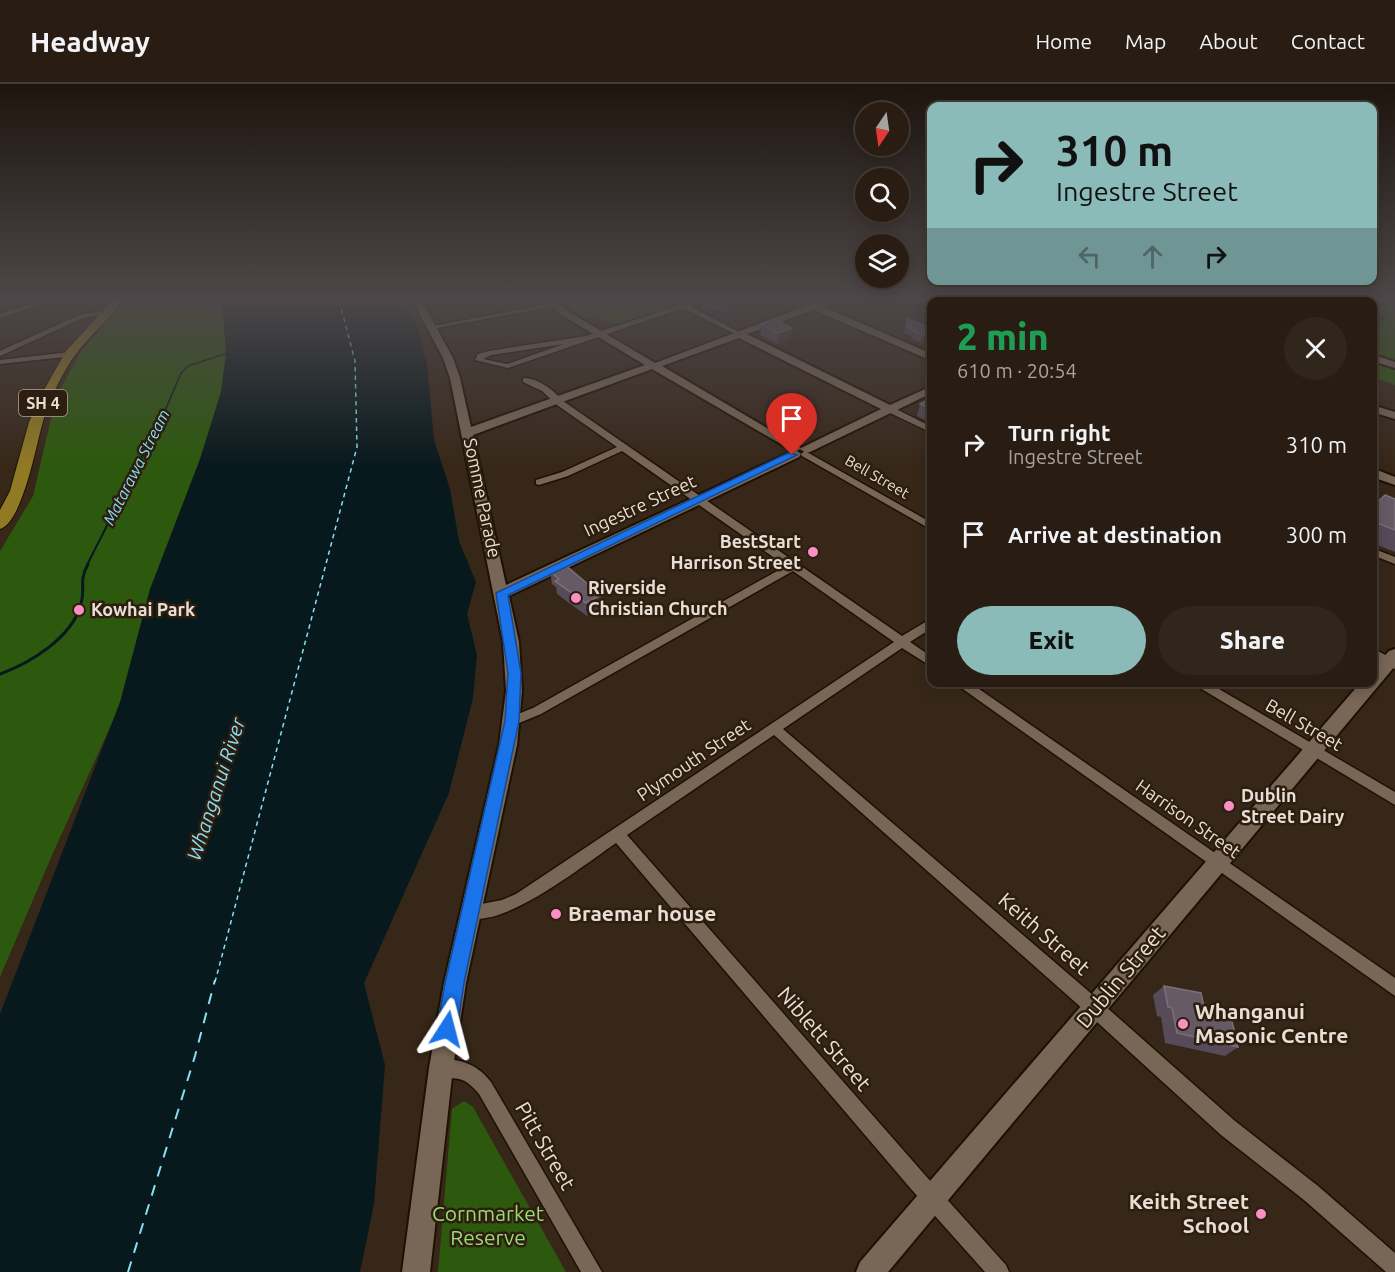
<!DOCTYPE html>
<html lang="en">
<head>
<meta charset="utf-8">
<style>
	body { margin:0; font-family:Ubuntu,sans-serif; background:#31261c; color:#f1f3f6; height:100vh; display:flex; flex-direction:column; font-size:22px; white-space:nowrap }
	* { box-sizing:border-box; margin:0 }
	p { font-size:20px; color:#a5a2a0 }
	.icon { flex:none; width:33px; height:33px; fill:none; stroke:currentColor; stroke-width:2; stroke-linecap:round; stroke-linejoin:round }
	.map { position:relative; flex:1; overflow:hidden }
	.details { position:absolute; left:927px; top:213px; width:450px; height:390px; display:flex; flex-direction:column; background:#291d13; border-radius:12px; box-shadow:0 3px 15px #0003,0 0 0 2px #453b33 }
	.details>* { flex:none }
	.guide { position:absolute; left:927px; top:18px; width:450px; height:183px; border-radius:12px; box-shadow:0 3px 15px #0003,0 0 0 2px #453b33; background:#8bbbb9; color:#111; overflow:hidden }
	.needle { width:39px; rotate:193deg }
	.tools { position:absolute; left:855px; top:18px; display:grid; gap:12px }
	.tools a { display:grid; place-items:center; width:54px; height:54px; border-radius:50%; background:#291d13; box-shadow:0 3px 15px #0003,0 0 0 2px #453b33; font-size:30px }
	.pin { position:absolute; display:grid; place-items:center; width:51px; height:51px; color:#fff; margin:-62px -26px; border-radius:50% 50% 50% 0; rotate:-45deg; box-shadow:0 0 6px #0007 }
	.pin .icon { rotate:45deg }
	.me { position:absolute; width:66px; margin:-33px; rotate:9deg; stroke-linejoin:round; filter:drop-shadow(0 0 4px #0008) }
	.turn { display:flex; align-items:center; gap:21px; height:126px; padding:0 30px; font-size:27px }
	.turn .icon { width:78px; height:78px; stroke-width:2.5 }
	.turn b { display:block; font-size:42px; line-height:51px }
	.lanes { display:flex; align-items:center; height:57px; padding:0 30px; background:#0003; justify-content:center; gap:30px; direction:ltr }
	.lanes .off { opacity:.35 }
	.round { display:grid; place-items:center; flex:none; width:63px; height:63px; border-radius:32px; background:#31261c }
	.headline { display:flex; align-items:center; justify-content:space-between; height:102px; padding:0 30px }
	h1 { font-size:36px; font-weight:800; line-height:45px; color:#1e9e55 }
	.button { display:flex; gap:12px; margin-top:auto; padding:12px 30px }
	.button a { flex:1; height:69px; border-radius:36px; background:#8bbbb9; color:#111; font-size:24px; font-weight:800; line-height:69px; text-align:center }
	.button a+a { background:#31261c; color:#f1f3f6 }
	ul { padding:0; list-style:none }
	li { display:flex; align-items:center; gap:18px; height:90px; padding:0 30px }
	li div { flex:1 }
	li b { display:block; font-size:22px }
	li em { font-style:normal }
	header { display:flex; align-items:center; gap:36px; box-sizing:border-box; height:84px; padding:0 30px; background:#291d13; border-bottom:2px solid #453b33 }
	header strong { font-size:28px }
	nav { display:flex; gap:33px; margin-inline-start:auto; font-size:21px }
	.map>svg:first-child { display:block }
	.green { fill:#2c590d }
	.water { fill:#08191d }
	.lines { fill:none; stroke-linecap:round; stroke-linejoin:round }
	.stream-far2 { stroke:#08191d; stroke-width:1.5 }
	.stream-far1 { stroke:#08191d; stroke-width:2 }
	.stream { stroke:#08191d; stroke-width:3 }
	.ferry-far1 { stroke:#86dff6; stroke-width:1.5; stroke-dasharray:4.5 4; stroke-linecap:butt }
	.ferry { stroke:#86dff6; stroke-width:2; stroke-dasharray:11 9; stroke-linecap:butt }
	.street-casing { stroke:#1e1003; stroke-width:3 }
	.secondary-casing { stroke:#1e1003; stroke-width:4 }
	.primary-casing { stroke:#1e1003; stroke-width:2 }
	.street { fill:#786656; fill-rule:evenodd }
	.secondary { fill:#786656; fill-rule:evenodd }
	.primary { fill:#917a24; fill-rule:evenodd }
	.wall { fill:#574a59 }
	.shaded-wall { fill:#44353a }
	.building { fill:#675a67; stroke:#7b6f78; stroke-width:1.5 }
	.route { fill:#1a73e8; stroke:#114b97; stroke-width:1.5 }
	.poi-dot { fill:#fb8fc3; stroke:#2d1e10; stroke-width:2 }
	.labels { text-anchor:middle; stroke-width:5; stroke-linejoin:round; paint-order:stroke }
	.far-street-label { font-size:15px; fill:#e8ded5; stroke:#2d1e10 }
	.shield { fill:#2d1e10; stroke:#b0a49a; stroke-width:1.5 }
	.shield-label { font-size:16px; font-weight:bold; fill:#e8ded5 }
	.far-water-label { font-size:16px; font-style:italic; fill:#86dff6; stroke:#2d1e10 }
	.street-label { font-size:18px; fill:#e8ded5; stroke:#2d1e10 }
	.poi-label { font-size:18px; font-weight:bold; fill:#e8ded5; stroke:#2d1e10; text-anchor:start }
	.water-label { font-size:20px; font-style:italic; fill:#86dff6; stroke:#2d1e10 }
	.near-poi-label { font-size:21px; font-weight:bold; fill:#e8ded5; stroke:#2d1e10; text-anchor:start }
	.near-street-label { font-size:21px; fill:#e8ded5; stroke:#2d1e10 }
	.near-park-label { font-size:21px; fill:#98dc74; stroke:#2d1e10 }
</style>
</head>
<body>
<header>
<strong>Headway</strong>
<nav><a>Home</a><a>Map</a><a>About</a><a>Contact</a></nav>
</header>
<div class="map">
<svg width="1395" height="1188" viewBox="0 0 1395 1188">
	<rect width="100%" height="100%" fill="#372719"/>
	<g class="green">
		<path d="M124,216H222L226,270L221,308L136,586L53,769L0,893V467L33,412L56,313L80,269Z"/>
		<path d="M560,216H693L615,240L593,232L585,234L565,222Z"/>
		<path d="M1386,218L1395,219V278L1373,271V245L1386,233L1373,227Z"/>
		<path d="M1372,277L1395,284V301L1373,293Z"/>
		<path d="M464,1017L473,1023L566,1188H438L452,1025Z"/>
	</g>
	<path class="water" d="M222,216H398L417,241L427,280L434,356L450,405L459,457L476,498L467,530L477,571L473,614L449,709L364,899L385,981L374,1120L360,1188H0V930L120,618L150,505L200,375L221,308L226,270Z"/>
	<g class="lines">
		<path class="stream-far2" d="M162,334L181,289L188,282L228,269"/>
		<path class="stream-far1" d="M87,481L162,333"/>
		<path class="stream" d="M0,590C30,579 72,554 81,520C86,502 78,499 88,480"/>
		<path class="ferry-far1" d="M215,898L357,363L355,277L339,216"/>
		<path class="ferry" d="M128,1188L195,972L215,896"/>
		<defs>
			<g id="street">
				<path d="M43,216H53L0,234V230Z"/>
				<path d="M695,216H705L689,222L741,249V251H737L683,224L508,284L475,276L478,270L489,267L586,252ZM564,260L507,280L483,275L491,271Z"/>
				<path d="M554,219L556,220V222L431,245L428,243Z"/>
				<path d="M106,227L108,228V230L83,234L0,272V267L79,231Z"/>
				<path d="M70,268L74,270L73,272L0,280V276Z"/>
				<path d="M523,294C539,294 553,306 563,317L902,552L932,534V544L910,558L932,573V583L902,564L783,645L1087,906L1235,1037L1318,1102L1395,1169V1188H1386L1304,1116L1221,1051L1075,918L774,651L627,751L925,1091L1006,1181L1009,1188H985L911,1105L616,759C585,780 502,847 466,833L463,828L466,823L502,816L516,810L894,558L793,487L541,630L512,642L508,640L506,637L508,634L533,624L786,482L622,367L568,392L539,401L536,400V396L562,388L617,363L557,321L542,307L523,298Z"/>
				<path d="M886,323H892L932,343V349L886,327Z"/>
				<path d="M805,367L932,439V446L802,372L801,370Z"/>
				<path d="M1372,464L1395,473V480L1372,471Z"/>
				<path d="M1372,564L1395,576V585L1372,574Z"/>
				<path d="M953,598H969L1395,894V912Z"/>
				<path d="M1190,598H1207L1395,708V721Z"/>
				<path d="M441,975C462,975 478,981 491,998L602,1188H581L479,1010C460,987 456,999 435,990L432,984L435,978Z"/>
			</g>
			<g id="secondary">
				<path d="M412,216H421L453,274L460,294L471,343L645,281L560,230L546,216H556L566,226L655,279L806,222V218C815,217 825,216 835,216L822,222L932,270V277L814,226L747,250L890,321L932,302V309L810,368L806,369L800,365L797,367L801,370L799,373L509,512L519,558L522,607L517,661L466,899L453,984L430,1188H402L429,984L444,899L499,661L506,607L503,558L450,294L443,274ZM739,254L881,325L801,364L662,282ZM652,285L793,367L506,501L473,351Z"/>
				<path d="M928,216H939L940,218L932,219Z"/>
				<path d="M1060,216H1070L1071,218H1061Z"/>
				<path d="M1114,216H1124L1113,218Z"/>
				<path d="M1319,216H1330L1331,218H1320Z"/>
				<path d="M1372,228L1381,234L1372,241Z"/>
				<path d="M1372,270L1395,278V284L1372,277Z"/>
				<path d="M1372,321L1395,328V335L1372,328Z"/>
				<path d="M1372,384L1395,393V401L1372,393Z"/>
				<path d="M1395,565V582L888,1188H856L860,1178L1361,598H1372V586L1389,567Z"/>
			</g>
			<path id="primary" d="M113,216H124C109,235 90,251 75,271C61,291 48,318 42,341C36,362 22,439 0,445V426L10,407L29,338L40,313L66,267Z"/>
		</defs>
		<use href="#street" class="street-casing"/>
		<use href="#secondary" class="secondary-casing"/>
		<use href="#primary" class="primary-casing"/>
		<use href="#street" class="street"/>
		<use href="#secondary" class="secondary"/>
		<use href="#primary" class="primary"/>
	</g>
	<g class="wall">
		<path d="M636,216H661L646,221Z"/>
		<path d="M702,216H734V221L728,227L702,225Z"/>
		<path d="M761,240L792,244L791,254L777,260L761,251Z"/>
		<path d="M906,242L932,244L921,259L911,254L912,252L904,249Z"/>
		<path d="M932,314V339L917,332L920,320Z"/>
		<path d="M1395,415V468L1372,459V423Z"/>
		<path d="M550,487L601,511L603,524L587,532L557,510L556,503L552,500Z"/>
		<path d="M1164,902L1205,927L1238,963L1225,972L1165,959L1161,933L1157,932L1153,911Z"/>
	</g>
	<g class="shaded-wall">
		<path d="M645,216H661L646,221Z"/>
		<path d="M728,216H734V221L728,227Z"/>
		<path d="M792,244L791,254L777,260L778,249Z"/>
		<path d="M932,247V254L921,259L923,251Z"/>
		<path d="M601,511L603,524L587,532L586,519Z"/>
	</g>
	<g class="building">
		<path d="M775,235L792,244L778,249L761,240Z"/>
		<path d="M908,235L932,244V247L923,251L913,247L916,246L906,242Z"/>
		<path d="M932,314V325L920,320Z"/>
		<path d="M1385,411L1395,415V446L1372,437V423Z"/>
		<path d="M564,480L601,511L586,519L555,497L559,495L550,487Z"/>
		<path d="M1164,902L1201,909L1205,927L1231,933L1238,963L1177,949L1172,924L1168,923Z"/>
	</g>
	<linearGradient id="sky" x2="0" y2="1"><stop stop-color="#1e150e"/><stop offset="0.56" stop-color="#4d4749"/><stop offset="1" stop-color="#4d4749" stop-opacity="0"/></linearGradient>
	<rect width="1395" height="383" fill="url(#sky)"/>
	<path class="route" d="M788,369L797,371L508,511L521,589L519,637L464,899L457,945L454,952L447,955L440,952L437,945L445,899L505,637L508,589L496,509Z"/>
	<g class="poi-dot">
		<circle cx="813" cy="468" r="6"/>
		<circle cx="576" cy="514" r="6"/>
		<circle cx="79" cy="526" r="6"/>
		<circle cx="1229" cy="722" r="6"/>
		<circle cx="556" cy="830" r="6"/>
		<circle cx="1183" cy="940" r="6"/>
		<circle cx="1261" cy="1130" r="6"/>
	</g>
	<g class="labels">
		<g class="far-street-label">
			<text transform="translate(877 393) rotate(30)" y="5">Bell Street</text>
		</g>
		<rect class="shield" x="19" y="306" width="48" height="26" rx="4.5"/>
		<g class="shield-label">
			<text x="43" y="325">SH 4</text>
		</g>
		<g class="far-water-label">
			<text transform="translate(136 383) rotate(-63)" y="6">Matarawa Stream</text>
		</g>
		<g class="street-label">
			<text transform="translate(482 414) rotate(78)" y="6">Somme Parade</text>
			<text transform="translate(640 422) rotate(-25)" y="6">Ingestre Street</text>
			<text transform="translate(1304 641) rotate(30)" y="6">Bell Street</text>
			<text transform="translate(694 676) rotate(-34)" y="6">Plymouth Street</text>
			<text transform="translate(1188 735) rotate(35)" y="6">Harrison Street</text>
		</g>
		<g class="poi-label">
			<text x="801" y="464" text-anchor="end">BestStart<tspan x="801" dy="21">Harrison Street</tspan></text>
			<text x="588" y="510">Riverside<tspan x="588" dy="21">Christian Church</tspan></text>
			<text x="91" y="532">Kowhai Park</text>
			<text x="1241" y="718">Dublin<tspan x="1241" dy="21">Street Dairy</tspan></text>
		</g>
		<g class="water-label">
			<text transform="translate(216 705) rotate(-72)" y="7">Whanganui River</text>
		</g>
		<g class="near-poi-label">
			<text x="568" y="837">Braemar house</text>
			<text x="1195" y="935">Whanganui<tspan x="1195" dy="24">Masonic Centre</tspan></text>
			<text x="1249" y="1125" text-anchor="end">Keith Street<tspan x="1249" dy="24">School</tspan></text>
		</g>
		<g class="near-street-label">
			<text transform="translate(1044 850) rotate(41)" y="7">Keith Street</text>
			<text transform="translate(1121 893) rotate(-50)" y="7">Dublin Street</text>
			<text transform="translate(824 955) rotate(49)" y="7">Niblett Street</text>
			<text transform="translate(545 1062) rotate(60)" y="7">Pitt Street</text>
		</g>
		<g class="near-park-label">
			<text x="488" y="1137">Cornmarket<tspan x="488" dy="24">Reserve</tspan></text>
		</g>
	</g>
</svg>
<div class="tools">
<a><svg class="needle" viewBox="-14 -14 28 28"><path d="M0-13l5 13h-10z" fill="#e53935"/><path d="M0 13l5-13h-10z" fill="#a5a2a0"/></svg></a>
<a><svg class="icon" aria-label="search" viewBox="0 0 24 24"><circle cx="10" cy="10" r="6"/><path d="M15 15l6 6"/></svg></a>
<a><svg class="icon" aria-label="layers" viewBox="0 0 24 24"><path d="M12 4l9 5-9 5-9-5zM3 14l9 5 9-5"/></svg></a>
</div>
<div class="pin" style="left:792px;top:371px;background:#d93025"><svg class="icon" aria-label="arrive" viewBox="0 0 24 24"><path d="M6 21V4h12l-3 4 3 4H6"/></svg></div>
<svg class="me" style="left:447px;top:945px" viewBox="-20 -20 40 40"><path d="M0-17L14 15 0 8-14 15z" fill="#1a73e8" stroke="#fff" stroke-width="4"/></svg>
<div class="guide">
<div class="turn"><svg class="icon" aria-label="right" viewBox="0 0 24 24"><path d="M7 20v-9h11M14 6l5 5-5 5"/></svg><div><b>310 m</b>Ingestre Street</div></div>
<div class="lanes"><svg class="icon off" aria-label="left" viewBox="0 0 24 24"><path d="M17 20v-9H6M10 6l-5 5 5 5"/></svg><svg class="icon off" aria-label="ahead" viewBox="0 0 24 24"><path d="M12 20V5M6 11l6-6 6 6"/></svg><svg class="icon" aria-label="right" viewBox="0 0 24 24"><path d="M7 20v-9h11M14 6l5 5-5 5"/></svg></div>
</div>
<section class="details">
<div class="headline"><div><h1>2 min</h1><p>610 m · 20:54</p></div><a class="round"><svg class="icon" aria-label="close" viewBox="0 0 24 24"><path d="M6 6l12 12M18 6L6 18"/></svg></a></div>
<ul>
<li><svg class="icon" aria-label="right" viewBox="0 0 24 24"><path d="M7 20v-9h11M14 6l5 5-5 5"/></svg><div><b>Turn right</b><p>Ingestre Street</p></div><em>310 m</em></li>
<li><svg class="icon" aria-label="arrive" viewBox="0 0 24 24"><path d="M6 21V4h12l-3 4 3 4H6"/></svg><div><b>Arrive at destination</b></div><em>300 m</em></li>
</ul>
<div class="button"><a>Exit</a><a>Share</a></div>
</section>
</div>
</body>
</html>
